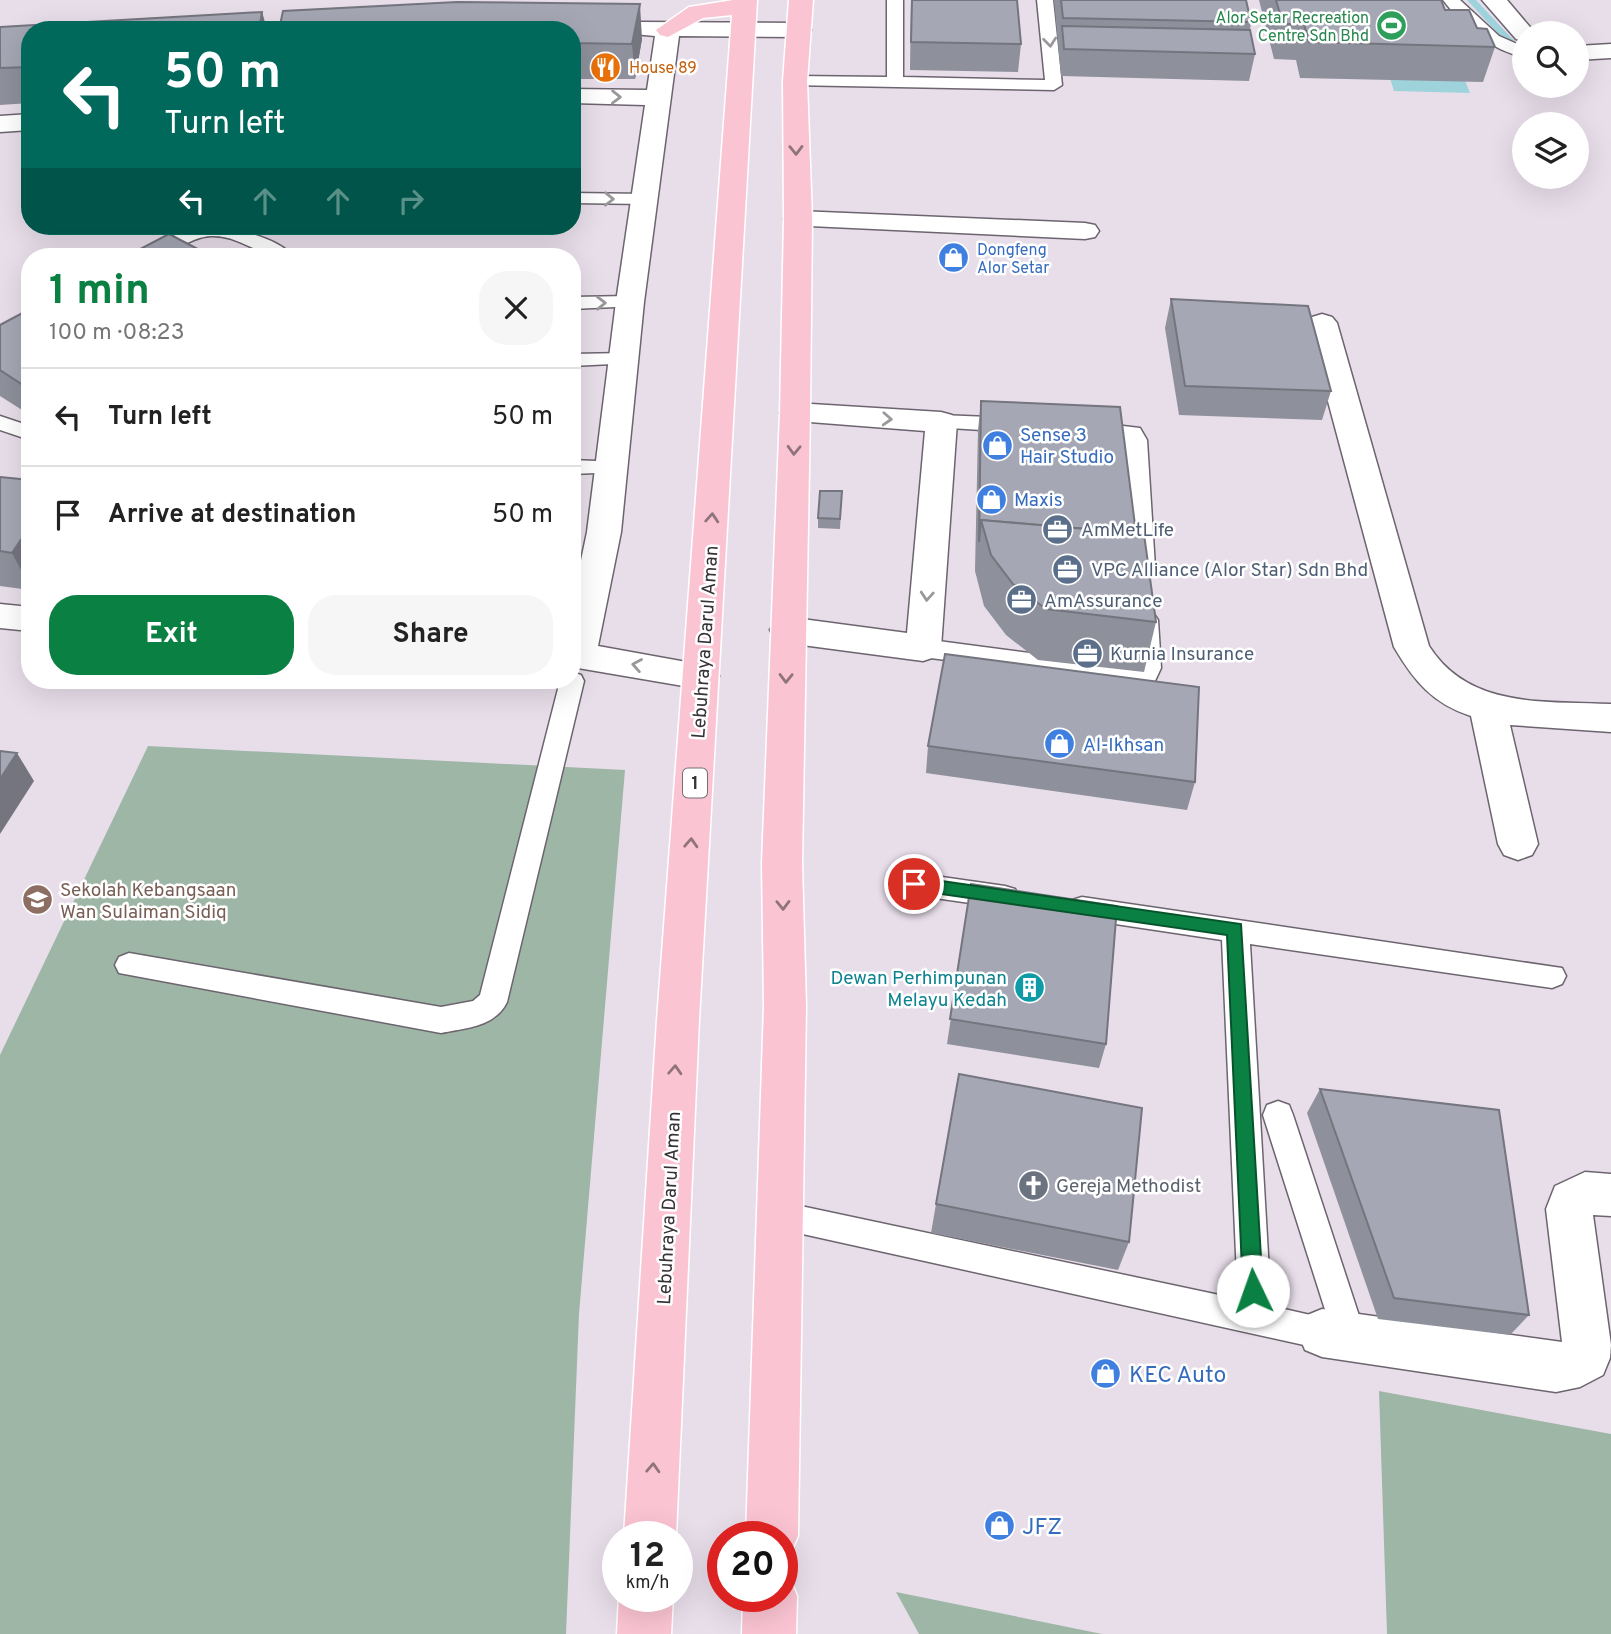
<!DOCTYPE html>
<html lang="en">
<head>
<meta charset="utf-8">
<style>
	body { margin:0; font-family:Overpass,sans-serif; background:#f6f6f6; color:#222; height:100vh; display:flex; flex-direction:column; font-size:26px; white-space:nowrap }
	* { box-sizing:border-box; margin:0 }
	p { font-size:23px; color:#767676 }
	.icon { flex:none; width:38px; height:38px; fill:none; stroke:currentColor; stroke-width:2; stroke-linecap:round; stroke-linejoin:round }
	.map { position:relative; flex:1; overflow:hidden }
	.drawer { position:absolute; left:21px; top:248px; width:560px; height:441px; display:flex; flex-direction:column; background:#fff; border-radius:28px; box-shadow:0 7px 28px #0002 }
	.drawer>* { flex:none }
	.banner { position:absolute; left:21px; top:21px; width:560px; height:214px; border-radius:28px; box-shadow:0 7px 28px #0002; background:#00695c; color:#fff; overflow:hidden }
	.fabs { position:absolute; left:1512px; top:21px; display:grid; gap:14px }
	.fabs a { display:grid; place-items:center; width:77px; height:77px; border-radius:50%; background:#fff; box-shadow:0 7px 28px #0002; font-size:35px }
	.speed { position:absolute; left:602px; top:1521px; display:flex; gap:14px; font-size:35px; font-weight:700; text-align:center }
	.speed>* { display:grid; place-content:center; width:91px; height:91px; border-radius:50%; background:#fff; box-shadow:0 7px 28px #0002; line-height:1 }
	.speed small { font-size:18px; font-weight:400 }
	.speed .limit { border:10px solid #d22; background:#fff; color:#111 }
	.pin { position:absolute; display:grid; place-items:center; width:60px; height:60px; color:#fff; margin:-30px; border:4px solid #fff; border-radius:50%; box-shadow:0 2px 7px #0007 }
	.me { position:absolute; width:77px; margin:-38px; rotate:357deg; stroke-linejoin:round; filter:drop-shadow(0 0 5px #0008) }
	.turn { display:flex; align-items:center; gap:24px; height:147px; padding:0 28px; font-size:32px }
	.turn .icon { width:91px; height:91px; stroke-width:2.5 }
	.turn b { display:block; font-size:49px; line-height:60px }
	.lanes { display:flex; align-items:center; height:66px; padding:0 28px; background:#0003; justify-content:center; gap:35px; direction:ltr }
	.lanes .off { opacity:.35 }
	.round { display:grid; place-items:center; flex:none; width:74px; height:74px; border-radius:28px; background:#f6f6f6 }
	.overview { display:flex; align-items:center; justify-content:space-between; height:119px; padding:0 28px }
	h1 { font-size:42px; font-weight:700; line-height:52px; color:#0b8043 }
	.primary-button { display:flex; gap:14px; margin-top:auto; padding:14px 28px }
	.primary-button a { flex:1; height:80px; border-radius:28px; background:#0b8043; color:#fff; font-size:28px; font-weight:700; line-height:80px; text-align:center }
	.primary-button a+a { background:#f6f6f6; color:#222 }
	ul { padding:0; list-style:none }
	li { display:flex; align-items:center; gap:21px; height:98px; padding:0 28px; border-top:2px solid #e0e0e0 }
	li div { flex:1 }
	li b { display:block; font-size:26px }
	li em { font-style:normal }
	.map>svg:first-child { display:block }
	.green { fill:#9eb6a5 }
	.water { fill:#9fd3dc }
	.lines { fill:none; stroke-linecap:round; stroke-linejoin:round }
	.stream { fill:#9fd3dc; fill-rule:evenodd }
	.service-casing { stroke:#6c646e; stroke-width:3 }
	.minor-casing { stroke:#6c646e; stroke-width:3 }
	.primary-casing { stroke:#fff; stroke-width:3 }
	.service { fill:#fff; fill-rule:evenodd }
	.minor { fill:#fff; fill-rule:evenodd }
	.primary { fill:#fbc4d3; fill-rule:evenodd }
	.wall { fill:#8e909b }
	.shaded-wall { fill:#74757e }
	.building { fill:#a5a7b4; stroke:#74757e; stroke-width:2 }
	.oneway { stroke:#9a989b }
	.oneway2 { stroke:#8f747d }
	.route { fill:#0b8043; stroke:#07532c; stroke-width:2 }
	.labels { text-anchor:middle; stroke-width:5; stroke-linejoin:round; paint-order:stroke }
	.far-leisure-label { font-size:16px; fill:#27864d; stroke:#fff; text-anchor:end }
	.far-food-label { font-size:16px; fill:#c56008; stroke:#fff; text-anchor:start }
	.far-shop-label { font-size:16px; fill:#366cbe; stroke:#fff; text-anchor:start }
	.shield { fill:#fff; stroke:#727073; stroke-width:2 }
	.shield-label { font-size:18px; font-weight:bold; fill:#363237 }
	.shop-label { font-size:19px; fill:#366cbe; stroke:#fff; text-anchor:start }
	.service-label { font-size:19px; fill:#4e5e75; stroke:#fff; text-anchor:start }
	.street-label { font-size:19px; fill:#363237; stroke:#fff }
	.education-label { font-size:19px; fill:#785e54; stroke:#fff; text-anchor:start }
	.culture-label { font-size:19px; fill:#0d838f; stroke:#fff; text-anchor:end }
	.worship-label { font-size:19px; fill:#5b616d; stroke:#fff; text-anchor:start }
	.near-shop-label { font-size:23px; fill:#366cbe; stroke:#fff; text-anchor:start }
</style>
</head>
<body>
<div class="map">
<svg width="1611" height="1634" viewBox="0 0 1611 1634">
	<rect width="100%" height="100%" fill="#e8deea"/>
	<g class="green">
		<path d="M148,746L625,770L579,1314L566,1634H0V1055Z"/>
		<path d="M1379,1391L1611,1434V1634H1387Z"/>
		<path d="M896,1592L1102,1634H919Z"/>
	</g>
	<path class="water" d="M1388,72L1463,75L1470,93L1394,91Z"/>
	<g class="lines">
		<path class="stream" d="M1467,0H1476L1519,46V50H1513Z"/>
		<defs>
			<g id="service">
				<path d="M887,0H903V77L1045,80L1037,0H1053L1062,85L1054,90L789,85L787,81L789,77L795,76L887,77Z"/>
				<path d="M1443,0H1460L1499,36L1524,47V57C1491,50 1464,27 1443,0Z"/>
				<path d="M572,193L646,194L655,199L646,204L572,203Z"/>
				<path d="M200,226C225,225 277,236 294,257C258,259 242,235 211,236C190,237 175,253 156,257C150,259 141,257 134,257L159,241Z"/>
				<path d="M630,296L640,302L637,306L572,309V297Z"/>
				<path d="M626,353L636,359L633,363L572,366V354Z"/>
				<path d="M941,415L1013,418L1024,425L1013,432L934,427L930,422L934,417Z"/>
				<path d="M0,416L30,426V440L0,430Z"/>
				<path d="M1090,422L1140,428L1147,440L1155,567L1151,573H1135L1131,567L1125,440L1082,434L1079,429Z"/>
				<path d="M572,460L620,462L623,467L620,472L572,474Z"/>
				<path d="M1146,612L1154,614L1158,620L1161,668L1154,683L1145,686L923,657L914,654L911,648L914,642L923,639L1137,667L1134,620L1138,614Z"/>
				<path d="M572,672L581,675L584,681L507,1002C495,1027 466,1028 441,1033L119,973L115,965L119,957L129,953L441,1007L473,1001L480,995L560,681H572Z"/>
				<path d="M914,873L1005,886L1015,889L1019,897L1015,905L1005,908L914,895L904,892L900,884L904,876Z"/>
				<path d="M1082,897L1562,968L1566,976L1562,984L1552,988L1250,944L1271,1306L1328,1319L1263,1115L1267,1105L1278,1101L1289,1105L1293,1115L1366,1337L1362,1349L1350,1353L1338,1349L1335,1341L1322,1349L771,1227L766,1217L771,1207L782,1202L1238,1299L1222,940L1082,919L1072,916L1068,908L1072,900Z"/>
			</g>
			<g id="minor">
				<path d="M1482,0H1507L1535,33H1524V41L1516,39Z"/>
				<path d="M641,22L799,23L807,25L811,30L807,35L799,37L679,36L644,302L621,532L598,646L714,667L719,676L714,685L701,689L572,667V603L587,532L616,302L645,105L572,103V89L647,90L655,36L633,34L629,29L633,24Z"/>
				<path d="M1611,44V58L1577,60V46Z"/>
				<path d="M30,114V130L0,132V116Z"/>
				<path d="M798,211L1085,223L1095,225L1099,231L1095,237L1085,239L788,225L784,219L788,213Z"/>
				<path d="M1322,314L1332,317L1337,323L1429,646C1469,709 1545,701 1611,704V732L1510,725L1538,844L1532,855L1518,860L1504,855L1498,844L1471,716C1433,704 1414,681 1394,647L1307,323L1312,317Z"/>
				<path d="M795,403L941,412L952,415L957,422L941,648L935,657L923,661L787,643L775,639L770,630L775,621L787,617L907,633L925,431L784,420L780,413L784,406Z"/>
				<path d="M0,604L30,607V631L0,628Z"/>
				<path d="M1585,1172L1611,1174V1216L1593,1215L1611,1345L1610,1358L1603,1375L1580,1387L1556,1392L1322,1357L1305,1350L1298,1333L1305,1316L1322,1309L1562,1342L1546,1209L1555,1186Z"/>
			</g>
			<g id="primary">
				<path d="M733,0H757L699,1020L676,1536H624L657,1020L732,15L703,18L668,37L660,35L656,30L689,7Z"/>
				<path d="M789,0H813L807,81L812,219L810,413L802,863L806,1006L798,1536L790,1554L782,1558V1536H746L764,1006L762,863L780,413L784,219L783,81Z"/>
				<path d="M782,1574L789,1577L797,1596L796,1634H742L743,1596H782Z"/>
				<path d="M619,1596H673L671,1634H617Z"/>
			</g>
		</defs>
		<use href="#service" class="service-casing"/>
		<use href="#minor" class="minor-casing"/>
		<use href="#primary" class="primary-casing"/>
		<use href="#service" class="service"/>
		<use href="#minor" class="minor"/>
		<use href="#primary" class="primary"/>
	</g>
	<g class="wall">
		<path d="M911,0H1017L1021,44L1018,72L910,70Z"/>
		<path d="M1054,0H1246L1251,22L1250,30L1255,54L1249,81L1061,76Z"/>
		<path d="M1259,0H1441L1445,10L1477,28L1495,47L1483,82L1300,78L1296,60L1274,59Z"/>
		<path d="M262,12L267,30H30V103L0,105V27Z"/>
		<path d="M572,30L642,39L635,79H572Z"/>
		<path d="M1171,299L1331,391L1322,420L1179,415L1165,328Z"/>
		<path d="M30,309V415L0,396V325Z"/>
		<path d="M981,401L1136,533L1156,622L1144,672L1038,660L1006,635L984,606L975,571L978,430Z"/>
		<path d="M0,477L30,480V590L0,586Z"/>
		<path d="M842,491L840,529L818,528V518Z"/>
		<path d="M928,746L1195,782L1187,810L926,773Z"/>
		<path d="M971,884L1106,1044L1099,1068L947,1044Z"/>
		<path d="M1320,1089L1529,1315L1510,1335L1378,1319L1307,1113Z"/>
		<path d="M936,1204L1129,1242L1118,1270L931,1233Z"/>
	</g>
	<g class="shaded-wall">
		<path d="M640,4L642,39L635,79L632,44Z"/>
		<path d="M262,12L267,30H259Z"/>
		<path d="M30,381V400L23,385Z"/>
		<path d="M30,526V587L12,553Z"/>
		<path d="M17,753L34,781L0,834V779Z"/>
	</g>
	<g class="building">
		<path d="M912,0H1017L1021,44L911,42Z"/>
		<path d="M1061,0H1246L1251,22L1063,18Z"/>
		<path d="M1276,0H1441L1445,10H1469L1477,28L1487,29L1495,47L1309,42L1304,24H1283Z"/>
		<path d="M457,2L640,4L632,44L572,43V30H279L283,11Z"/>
		<path d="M262,12L259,30H30V67L0,68V27Z"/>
		<path d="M1062,26L1250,30L1255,54L1064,49Z"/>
		<path d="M169,234L213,257H125Z"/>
		<path d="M1171,299L1308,306L1331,391L1185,386Z"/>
		<path d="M30,309V381L23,385L0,370V325Z"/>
		<path d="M981,401L1120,407L1136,533L981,520L979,542Z"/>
		<path d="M0,477L30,480V526L12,553L0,551Z"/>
		<path d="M820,491H842L840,519L818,518Z"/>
		<path d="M981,520L1144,534L1156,622L1046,609L1013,584L991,555Z"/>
		<path d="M945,654L1199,687L1195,782L928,746Z"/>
		<path d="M0,751L17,753L0,779Z"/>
		<path d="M971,884L1117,906L1106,1044L950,1019Z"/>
		<path d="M959,1074L1142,1108L1129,1242L936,1204Z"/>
		<path d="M1320,1089L1499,1110L1529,1315L1394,1298Z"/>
	</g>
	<defs><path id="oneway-chevron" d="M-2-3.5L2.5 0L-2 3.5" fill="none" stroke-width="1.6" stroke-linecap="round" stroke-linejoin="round" transform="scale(1.75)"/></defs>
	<g class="oneway">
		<use href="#oneway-chevron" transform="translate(1050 42) rotate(84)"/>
		<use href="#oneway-chevron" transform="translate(616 97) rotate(1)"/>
		<use href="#oneway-chevron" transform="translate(609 199) rotate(1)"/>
		<use href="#oneway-chevron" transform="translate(601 303) rotate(-1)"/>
		<use href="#oneway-chevron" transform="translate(887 419) rotate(3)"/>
		<use href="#oneway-chevron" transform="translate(927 596) rotate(94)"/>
		<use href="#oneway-chevron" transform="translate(637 665) rotate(-170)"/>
	</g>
	<g class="oneway2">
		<use href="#oneway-chevron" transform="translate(796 150) rotate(89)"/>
		<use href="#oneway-chevron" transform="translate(794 450) rotate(92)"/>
		<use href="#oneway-chevron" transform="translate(712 518) rotate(-86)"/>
		<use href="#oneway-chevron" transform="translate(786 678) rotate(91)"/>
		<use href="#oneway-chevron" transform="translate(691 843) rotate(-87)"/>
		<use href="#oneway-chevron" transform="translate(783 905) rotate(89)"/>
		<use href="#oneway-chevron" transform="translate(675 1070) rotate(-87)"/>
		<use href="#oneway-chevron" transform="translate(653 1468) rotate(-87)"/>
	</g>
	<path class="route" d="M914,877L1241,924L1263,1291L1260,1297L1253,1300L1246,1297L1243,1291L1227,935L914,890L905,884Z"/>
	<defs>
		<symbol id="stadium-disc" viewBox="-11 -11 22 22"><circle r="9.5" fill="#2e9e5b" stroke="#fff"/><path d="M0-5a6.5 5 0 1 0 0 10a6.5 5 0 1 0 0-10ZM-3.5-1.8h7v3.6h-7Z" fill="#fff"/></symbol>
		<symbol id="restaurant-disc" viewBox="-11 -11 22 22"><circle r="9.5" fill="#e8710a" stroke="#fff"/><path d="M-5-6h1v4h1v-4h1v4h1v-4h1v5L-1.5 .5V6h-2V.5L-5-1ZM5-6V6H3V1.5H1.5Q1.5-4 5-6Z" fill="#fff"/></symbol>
		<symbol id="shop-disc" viewBox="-11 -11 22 22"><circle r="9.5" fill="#3f7fe0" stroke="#fff"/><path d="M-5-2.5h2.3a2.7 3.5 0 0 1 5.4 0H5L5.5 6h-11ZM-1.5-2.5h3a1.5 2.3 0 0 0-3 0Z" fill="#fff"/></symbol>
		<symbol id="office-disc" viewBox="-11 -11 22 22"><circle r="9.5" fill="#5c6f8a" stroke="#fff"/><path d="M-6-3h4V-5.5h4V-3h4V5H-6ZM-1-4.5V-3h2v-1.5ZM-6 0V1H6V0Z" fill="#fff"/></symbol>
		<symbol id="school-disc" viewBox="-11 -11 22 22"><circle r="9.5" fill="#8d6e63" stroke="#fff"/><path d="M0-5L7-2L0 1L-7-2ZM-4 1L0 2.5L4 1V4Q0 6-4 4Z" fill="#fff"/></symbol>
		<symbol id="building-disc" viewBox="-11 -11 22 22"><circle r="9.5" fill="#0f9aa8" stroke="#fff"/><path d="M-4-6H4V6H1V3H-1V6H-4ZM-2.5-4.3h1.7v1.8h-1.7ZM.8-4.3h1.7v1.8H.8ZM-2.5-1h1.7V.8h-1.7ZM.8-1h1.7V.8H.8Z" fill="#fff"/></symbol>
		<symbol id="church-disc" viewBox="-11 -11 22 22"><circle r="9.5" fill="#6b7280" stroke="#fff"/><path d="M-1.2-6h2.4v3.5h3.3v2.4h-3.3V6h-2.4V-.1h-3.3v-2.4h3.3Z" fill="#fff"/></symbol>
	</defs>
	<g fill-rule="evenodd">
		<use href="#stadium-disc" x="1374" y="8" width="35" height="35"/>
		<use href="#restaurant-disc" x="588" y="50" width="35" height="35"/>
		<use href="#shop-disc" x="936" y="240" width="35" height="35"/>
		<use href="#shop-disc" x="980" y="428" width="35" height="35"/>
		<use href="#shop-disc" x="974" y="482" width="35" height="35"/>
		<use href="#office-disc" x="1040" y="512" width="35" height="35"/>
		<use href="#office-disc" x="1050" y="552" width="35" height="35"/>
		<use href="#office-disc" x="1004" y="582" width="35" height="35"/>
		<use href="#office-disc" x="1070" y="636" width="35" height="35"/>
		<use href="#shop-disc" x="1042" y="726" width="35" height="35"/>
		<use href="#school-disc" x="20" y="882" width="35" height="35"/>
		<use href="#building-disc" x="1012" y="970" width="35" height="35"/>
		<use href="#church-disc" x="1016" y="1168" width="35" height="35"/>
		<use href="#shop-disc" x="1088" y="1356" width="35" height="35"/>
		<use href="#shop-disc" x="982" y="1508" width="35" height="35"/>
	</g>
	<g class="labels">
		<g class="far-leisure-label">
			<text x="1369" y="23">Alor Setar Recreation<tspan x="1369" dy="18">Centre Sdn Bhd</tspan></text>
		</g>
		<g class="far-food-label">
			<text x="629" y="73">House 89</text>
		</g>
		<g class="far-shop-label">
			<text x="977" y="255">Dongfeng<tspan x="977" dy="18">Alor Setar</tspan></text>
		</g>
		<rect class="shield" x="683" y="768.5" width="24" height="29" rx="5"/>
		<g class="shield-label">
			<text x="695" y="789">1</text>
		</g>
		<g class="shop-label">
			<text x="1020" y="441">Sense 3<tspan x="1020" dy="22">Hair Studio</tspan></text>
			<text x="1014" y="506">Maxis</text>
			<text x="1083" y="751">Al-Ikhsan</text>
		</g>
		<g class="service-label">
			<text x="1081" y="536">AmMetLife</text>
			<text x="1091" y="576">VPC Alliance (Alor Star) Sdn Bhd</text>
			<text x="1044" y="607">AmAssurance</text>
			<text x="1110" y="660">Kurnia Insurance</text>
		</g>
		<g class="street-label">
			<text transform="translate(704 642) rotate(-86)" y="7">Lebuhraya Darul Aman</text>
			<text transform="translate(668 1208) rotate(-87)" y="7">Lebuhraya Darul Aman</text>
		</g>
		<g class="education-label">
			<text x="60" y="896">Sekolah Kebangsaan<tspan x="60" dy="22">Wan Sulaiman Sidiq</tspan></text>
		</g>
		<g class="culture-label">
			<text x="1007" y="984">Dewan Perhimpunan<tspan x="1007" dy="22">Melayu Kedah</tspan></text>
		</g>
		<g class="worship-label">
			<text x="1056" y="1192">Gereja Methodist</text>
		</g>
		<g class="near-shop-label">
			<text x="1129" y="1382">KEC Auto</text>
			<text x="1022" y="1534">JFZ</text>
		</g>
	</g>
</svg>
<div class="fabs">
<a><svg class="icon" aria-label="search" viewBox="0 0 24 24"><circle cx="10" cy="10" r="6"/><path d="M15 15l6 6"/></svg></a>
<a><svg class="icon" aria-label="layers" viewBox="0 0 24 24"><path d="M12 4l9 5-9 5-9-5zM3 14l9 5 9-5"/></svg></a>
</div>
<div class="speed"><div>12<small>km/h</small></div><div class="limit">20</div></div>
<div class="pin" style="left:914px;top:884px;background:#d93025"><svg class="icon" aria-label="arrive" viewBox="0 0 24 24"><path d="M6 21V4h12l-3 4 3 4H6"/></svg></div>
<svg class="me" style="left:1253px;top:1291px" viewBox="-20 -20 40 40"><circle r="19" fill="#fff"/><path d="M0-13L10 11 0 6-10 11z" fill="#0b8043"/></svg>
<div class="banner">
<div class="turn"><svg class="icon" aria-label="left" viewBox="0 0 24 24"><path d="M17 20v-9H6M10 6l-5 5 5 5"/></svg><div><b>50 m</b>Turn left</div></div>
<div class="lanes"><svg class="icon" aria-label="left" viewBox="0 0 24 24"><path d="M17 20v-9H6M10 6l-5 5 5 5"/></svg><svg class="icon off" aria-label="ahead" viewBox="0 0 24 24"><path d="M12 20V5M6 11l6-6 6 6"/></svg><svg class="icon off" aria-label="ahead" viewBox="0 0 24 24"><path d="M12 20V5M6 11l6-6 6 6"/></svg><svg class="icon off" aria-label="right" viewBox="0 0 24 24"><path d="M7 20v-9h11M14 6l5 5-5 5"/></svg></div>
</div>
<section class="drawer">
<div class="overview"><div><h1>1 min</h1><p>100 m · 08:23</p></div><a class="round"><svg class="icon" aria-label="close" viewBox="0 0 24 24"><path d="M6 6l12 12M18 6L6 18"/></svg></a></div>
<ul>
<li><svg class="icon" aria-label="left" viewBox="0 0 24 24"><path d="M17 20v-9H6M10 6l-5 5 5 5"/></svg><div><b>Turn left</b></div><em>50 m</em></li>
<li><svg class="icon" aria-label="arrive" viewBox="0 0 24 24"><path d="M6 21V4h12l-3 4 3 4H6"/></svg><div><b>Arrive at destination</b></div><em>50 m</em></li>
</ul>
<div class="primary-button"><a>Exit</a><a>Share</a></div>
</section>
</div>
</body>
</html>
